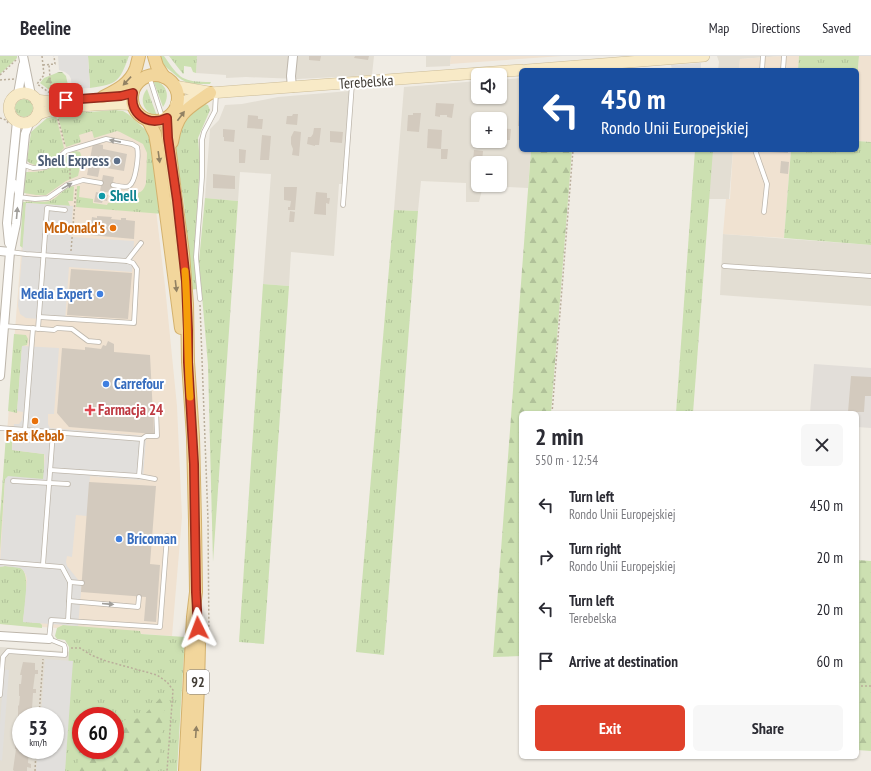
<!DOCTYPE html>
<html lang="en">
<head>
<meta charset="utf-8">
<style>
	body { margin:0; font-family:"PT Sans Narrow",sans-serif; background:#f7f7f7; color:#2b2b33; height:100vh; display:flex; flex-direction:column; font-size:15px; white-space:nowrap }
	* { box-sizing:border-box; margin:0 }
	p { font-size:13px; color:#7c7c81 }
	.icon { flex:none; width:22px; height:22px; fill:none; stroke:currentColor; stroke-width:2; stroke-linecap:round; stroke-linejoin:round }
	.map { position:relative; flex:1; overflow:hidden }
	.drawer { position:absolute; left:519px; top:355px; width:340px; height:348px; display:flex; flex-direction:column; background:#fff; border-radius:6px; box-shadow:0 1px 3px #0004 }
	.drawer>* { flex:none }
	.top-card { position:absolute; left:519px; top:12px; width:340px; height:84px; border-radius:6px; box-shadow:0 1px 3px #0004; background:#1a4fa0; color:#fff; overflow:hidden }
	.tools { position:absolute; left:471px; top:12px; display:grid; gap:8px }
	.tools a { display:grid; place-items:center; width:36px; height:36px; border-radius:6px; background:#fff; box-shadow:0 1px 3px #0004; font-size:20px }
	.speed { position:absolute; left:12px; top:651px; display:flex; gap:8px; font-size:20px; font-weight:700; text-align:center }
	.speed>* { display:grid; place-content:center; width:52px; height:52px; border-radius:50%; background:#fff; box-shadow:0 1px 3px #0004; line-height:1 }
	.speed small { font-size:10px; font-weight:400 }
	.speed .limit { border:6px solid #d22; background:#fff; color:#111 }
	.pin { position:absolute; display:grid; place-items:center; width:34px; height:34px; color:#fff; margin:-17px; border-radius:8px; box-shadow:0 2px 6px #0006 }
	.me { position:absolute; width:44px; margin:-22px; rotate:357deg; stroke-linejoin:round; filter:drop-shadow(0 0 3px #0008) }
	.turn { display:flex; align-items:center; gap:14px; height:84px; padding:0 16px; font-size:18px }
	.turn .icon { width:52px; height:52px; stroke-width:2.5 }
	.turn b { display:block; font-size:28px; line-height:34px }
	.round { display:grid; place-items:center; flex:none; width:42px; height:42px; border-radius:6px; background:#f7f7f7 }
	.summary { display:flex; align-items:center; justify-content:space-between; height:68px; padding:0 16px }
	h1 { font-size:24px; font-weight:800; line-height:30px }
	.action { display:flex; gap:8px; margin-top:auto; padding:8px 16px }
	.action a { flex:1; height:46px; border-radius:6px; background:#e0412b; color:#fff; font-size:16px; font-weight:800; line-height:46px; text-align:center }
	.action a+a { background:#f7f7f7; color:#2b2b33 }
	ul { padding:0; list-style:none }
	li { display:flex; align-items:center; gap:12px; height:52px; padding:0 16px }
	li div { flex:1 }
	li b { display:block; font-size:15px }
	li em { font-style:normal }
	header { display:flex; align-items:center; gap:24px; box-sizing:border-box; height:56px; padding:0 20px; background:#fff; border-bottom:1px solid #e1e1e2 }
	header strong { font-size:19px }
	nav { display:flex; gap:22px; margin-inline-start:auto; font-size:14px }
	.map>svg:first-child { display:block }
	.residential { fill:#e3ded3; fill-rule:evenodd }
	.commercial { fill:#f0e2d1 }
	.industrial { fill:#e2ded9 }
	.grass { fill:url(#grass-tufts); fill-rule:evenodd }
	.forest { fill:url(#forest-firs) }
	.parking { fill:#e1dfdc }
	.building { fill:#d3cabe }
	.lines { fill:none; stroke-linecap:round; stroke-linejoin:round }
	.lane-casing { stroke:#bdb6ab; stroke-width:5.5 }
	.street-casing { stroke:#bdb6ab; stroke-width:10 }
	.secondary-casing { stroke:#cbbc99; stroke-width:12 }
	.primary-casing { stroke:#d4b26e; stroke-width:14 }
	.path { stroke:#baae9b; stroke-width:1.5; stroke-dasharray:2 2; stroke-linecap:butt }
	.lane { stroke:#fff; stroke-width:4 }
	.street { stroke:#fff; stroke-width:8 }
	.secondary { stroke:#f8eac7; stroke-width:11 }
	.primary { stroke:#f2d69c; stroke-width:12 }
	.oneway { fill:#918163 }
	.oneway2 { fill:#a09e9a }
	.route-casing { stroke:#922a1c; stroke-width:10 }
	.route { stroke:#e0412b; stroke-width:7 }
	.slow { stroke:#f59e0b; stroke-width:7 }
	.service-dot { fill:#5c6f8a; stroke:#fff; stroke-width:1.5 }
	.culture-dot { fill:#0f9aa8; stroke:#fff; stroke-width:1.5 }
	.food-dot { fill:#e8710a; stroke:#fff; stroke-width:1.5 }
	.shop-dot { fill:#3f7fe0; stroke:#fff; stroke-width:1.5 }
	.health-dot { fill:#e0444e; stroke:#fff; stroke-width:1.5 }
	.labels { text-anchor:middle; stroke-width:4; stroke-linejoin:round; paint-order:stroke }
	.shield { fill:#fff; stroke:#7a7672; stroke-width:1 }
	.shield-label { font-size:14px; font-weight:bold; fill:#413c35 }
	.street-label { font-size:15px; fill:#413c35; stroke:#fff }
	.service-label { font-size:15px; font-weight:bold; fill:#4e5e75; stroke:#fff; text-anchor:end }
	.culture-label { font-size:15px; font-weight:bold; fill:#0d838f; stroke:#fff; text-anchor:start }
	.food-label { font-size:15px; font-weight:bold; fill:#c56008; stroke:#fff; text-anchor:end }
	.shop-label { font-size:15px; font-weight:bold; fill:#366cbe; stroke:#fff; text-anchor:start }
	.health-label { font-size:15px; font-weight:bold; fill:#be3a42; stroke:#fff; text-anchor:start }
</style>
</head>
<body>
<header>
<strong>Beeline</strong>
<nav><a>Map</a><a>Directions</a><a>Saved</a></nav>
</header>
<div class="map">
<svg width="871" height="715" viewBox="0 0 871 715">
	<defs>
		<pattern id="grass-tufts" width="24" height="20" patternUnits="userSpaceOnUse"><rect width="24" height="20" fill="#cce0b1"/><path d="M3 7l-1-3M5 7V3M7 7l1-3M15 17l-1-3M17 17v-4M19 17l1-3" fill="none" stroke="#b0c199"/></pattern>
		<pattern id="forest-firs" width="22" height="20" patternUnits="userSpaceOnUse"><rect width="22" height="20" fill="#cce0b1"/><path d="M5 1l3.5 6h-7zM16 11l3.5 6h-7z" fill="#b0c199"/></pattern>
	</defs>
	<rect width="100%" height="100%" fill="#f0ece4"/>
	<g class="residential">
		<path d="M197,0H374L372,19L298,23L246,21L226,22V19L196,17Z"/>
		<path d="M426,0H451L450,10L426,11Z"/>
		<path d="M717,0H782L740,3L739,14H718L719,6Z"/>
		<path d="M521,22V94H531L528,132L483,130L479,146H466V127L421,125L418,155L394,154L404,31L478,25V41H500V24ZM478,63H500V85H478ZM478,107H500V129H478Z"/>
		<path d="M349,35L342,128H339L334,200L291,196L289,230L263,228L271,118L240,116L238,145L205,142L210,73L219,64L225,49L242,48L278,41Z"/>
		<path d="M712,94H733L729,143H707Z"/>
		<path d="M723,178L871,189V250L720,239Z"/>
		<path d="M0,591L75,596L66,715H0ZM21,660H55V694H21Z"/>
	</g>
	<g class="commercial">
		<path d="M451,0H562L450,8Z"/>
		<path d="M782,0H799L798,14H739L740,3Z"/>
		<path d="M859,0H871V86L857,85V22Z"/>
		<path d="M80,59L148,86L165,230L177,350L182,461L172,580L0,568V466L25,146L32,76L56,61Z"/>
		<path d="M733,94H791L784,182L723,178L726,143H730Z"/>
	</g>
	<path class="industrial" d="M814,308L871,312V372L857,371V357H810Z"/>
	<g class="grass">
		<path d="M0,0H17V2L0,18Z"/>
		<path d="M88,0H129C119,26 118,28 90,32Z"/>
		<path d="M158,0H164C180,23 182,26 211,26L210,28C191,28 188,30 172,16C165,10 162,9 158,0Z"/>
		<path d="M169,0H197L196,17L193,16L191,11L184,10V17L183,18Z"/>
		<path d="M799,0H859L857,22V14H798Z"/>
		<path d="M153,24C166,27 171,39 163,51Z"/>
		<path d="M147,33L157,60C144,57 138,44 147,33Z"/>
		<circle cx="24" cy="52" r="9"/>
		<path d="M205,48L208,49L210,54L198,82L200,108L194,202L197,233L189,234C188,205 187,176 184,147C182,129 173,94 176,77C178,66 195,50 205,48Z"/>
		<path d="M115,54L123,55L128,58L149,77L163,158L76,151L77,130H80L79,141L93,143V147L107,149L108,147H113L114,145H119L123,142L129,143L130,138C139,139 144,135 146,127L147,97L143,88L120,76L117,75L94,82L92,75L79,79L81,86L66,91L57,56H89Z"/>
		<path d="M56,60L64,92C55,101 41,117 27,105L31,76L47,62Z"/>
		<path d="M857,85L871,86V189L784,182L791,94H857Z"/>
		<path d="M695,94H713L693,357H676Z"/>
		<path d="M76,95L80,96L82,102L78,120L66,125L46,139H36L24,137L26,116C39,116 50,115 61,105C66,100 69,97 76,95Z"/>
		<path d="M73,130L74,131L73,145H68L70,150L26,147L23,192L20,190L23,146C33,144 43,148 52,144C59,140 64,132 73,130Z"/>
		<path d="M205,142L238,145L213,506L208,309L199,205Z"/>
		<path d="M394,154L418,155L384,599L356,596Z"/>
		<path d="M263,228L289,230L264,588L239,586Z"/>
		<path d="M14,278L26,279L28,283L27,289L22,290L17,357L8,355Z"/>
		<path d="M8,378L12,380V394L44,398V423H5L0,495V461L6,379Z"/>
		<path d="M5,510C10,511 16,510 21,512C31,518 24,555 23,566L40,567L42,569V572L0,568V511Z"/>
		<path d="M63,569L140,575L141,578L185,581L177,715H65L69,591L65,584L57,583L55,580L57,572ZM81,660H115V694H81Z"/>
	</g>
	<g class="forest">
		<path d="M59,16H62L66,20L69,34L48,33L40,27L44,22Z"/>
		<path d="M531,94H572L551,357H521V600L493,601Z"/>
		<path d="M857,504L871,505V695L857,694Z"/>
		<path d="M166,636L158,715H77L81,666V694H115V671L125,664L141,662Z"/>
	</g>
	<g class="parking">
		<path d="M58,0H88L90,32L72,33L71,23L69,19L65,16L59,14Z"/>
		<path d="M701,7V14H672L671,9Z"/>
		<path d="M26,147L73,150L71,181L134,185L132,216L69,211L65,265L26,262L20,258L18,250Z"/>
		<path d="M22,290L59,292L54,358H48V368L50,372L146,380L143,424L90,420L87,460L76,459L72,501L67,500L66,506L67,510L79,525H82L78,570L23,566L27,524L26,519L23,514L20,512L5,510L0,511L5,423L8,420L43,423L45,400L44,398L12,394L14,368H19L22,364L23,356L17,355Z"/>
		<path d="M45,603L73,605L65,715H36L38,694H55V660H41Z"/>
		<path d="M4,613L9,614L2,705L0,704V668Z"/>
	</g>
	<g class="building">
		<path d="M309,0H321L320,5L309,4Z"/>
		<path d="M355,0H369L368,4L354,2Z"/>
		<path d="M520,41H521V70H518Z"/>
		<path d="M436,47L454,48L452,62L447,61V59H440V61L435,60Z"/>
		<path d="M413,57H421L419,76L407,75L408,59H413Z"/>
		<path d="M293,58H298L297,69L286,68L287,60H292Z"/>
		<path d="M248,59L258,60V63H263L262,73L247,72Z"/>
		<path d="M314,72H321L319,89H315V90L307,88L308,81H311L313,78Z"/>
		<path d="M500,72L511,73L510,84H500Z"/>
		<path d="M223,73L235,74L234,86L224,85V81H223Z"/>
		<path d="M428,73L442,74L441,93L427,92Z"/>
		<path d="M294,75L301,76L299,100L292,99L293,93L291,88V81Z"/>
		<path d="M330,75L343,76L342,87L330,86Z"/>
		<path d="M262,79L271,80L269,104H260Z"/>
		<path d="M93,87L103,89V93L127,98L124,115L100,111L98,121L87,119Z"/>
		<path d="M239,93L246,94L245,107H239Z"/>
		<path d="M441,93H448L447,103H441Z"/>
		<path d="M474,94L483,95L482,106L473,105Z"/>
		<path d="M770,94H788V97L770,96Z"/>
		<path d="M781,105L789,106L788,118L780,117Z"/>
		<path d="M213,118L235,120V133L213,132Z"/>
		<path d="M103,119L114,121L111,137L100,135Z"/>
		<path d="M284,131H297L295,154H288V151H290L291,145L284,144Z"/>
		<path d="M96,136L108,139L107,145L103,144L102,147L94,146Z"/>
		<path d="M316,136L327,137V142H330L329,148L326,147V159L314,158Z"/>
		<path d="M290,155L295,156L294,166H289Z"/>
		<path d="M97,160L112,161L111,163L121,164V162H126V164L135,165L134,183L90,179L92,161L97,162Z"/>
		<path d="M71,213L132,217L128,263L67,259Z"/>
		<path d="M108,285L114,288V296L150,299L154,378L69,371L57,357L62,292L85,294V291L101,293L103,289L106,290Z"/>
		<path d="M851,320L871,321V340H865L864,356H848Z"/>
		<path d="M89,426L156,430L150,508L160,509L156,566L144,565L146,541L81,536Z"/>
		<path d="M23,606L35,607V614H38V618H35L33,633H36V637H33L32,653H35V657H32L31,660H21V694H29L28,707L31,708V712L27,711V715H14L13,714L16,693H15V684H17V676L16,675L17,667H18V649L19,650L20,640H19V628H21L22,619H20Z"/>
	</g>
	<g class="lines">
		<defs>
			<g id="lane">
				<path d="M762,14L763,0"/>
				<path d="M783,14L784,0"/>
				<path d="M149,20L163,64"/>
				<path d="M755,94L767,128L764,156"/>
				<path d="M21,108L33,112L46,111L54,106L66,95L106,83L132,88L137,91C139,99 136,126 129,130C124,132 118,130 113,129"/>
				<path d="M15,126V131L18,141L35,143L48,142L67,129L83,124L101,127"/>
				<path d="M343,149L352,28"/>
				<path d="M10,196L26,198L127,205L133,207L137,213L134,267L39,261"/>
				<path d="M127,205L141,187"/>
				<path d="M724,210L871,220"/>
				<path d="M200,243L196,201L202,121V84L204,76L215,55L216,37"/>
				<path d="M4,270L54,274L57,272L72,273L88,285L99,286"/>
				<path d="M38,273L47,152L65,154"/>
				<path d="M0,372L142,383L146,380H157L156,351"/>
				<path d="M25,374L33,272"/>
				<path d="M50,414L139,420L155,423"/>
				<path d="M139,420L142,383"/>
				<path d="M13,425L68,428"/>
				<path d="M0,506L62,511L70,526L68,565L51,564L49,583L64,589L65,592V599L8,595L3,601L0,639"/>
				<path d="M43,509L53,376"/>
				<path d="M70,526L82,527"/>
				<path d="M69,545L138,551L139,541"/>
				<path d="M68,565L160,571L167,480"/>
			</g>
			<g id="street">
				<path d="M23,0L31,39"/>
				<path d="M292,32L291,20L293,0"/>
				<path d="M18,38L23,9"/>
				<path d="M9,187L7,167L17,65"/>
				<path d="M0,195L10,196"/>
				<path d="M0,320L10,196L16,168L25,78L30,65"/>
				<path d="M0,580L49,583"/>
			</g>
			<g id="secondary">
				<path d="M527,14L704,0"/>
				<path d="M174,30L208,36"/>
				<circle cx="24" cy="52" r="15"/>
				<path d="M108,41L133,37"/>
				<path d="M36,44L51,46L73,44"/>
				<path d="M176,48L210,37L521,14"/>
				<path d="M37,59C51,51 117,46 133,49"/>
			</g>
			<g id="primary">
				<path d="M154,0L157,10L164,21"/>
				<circle cx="155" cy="42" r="23"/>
				<path d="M103,41C117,34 130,28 136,12C137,8 138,4 139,0"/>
				<path d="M167,62L168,82L183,198L187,248L188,306L193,381L195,464L196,536L193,561L185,715"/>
				<path d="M148,64L155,78L157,89L181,272"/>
				<path d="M172,86C177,56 187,53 210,37"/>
				<path d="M194,715L198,631L199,588"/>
			</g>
		</defs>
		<use href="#lane" class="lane-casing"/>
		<use href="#street" class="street-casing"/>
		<use href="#secondary" class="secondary-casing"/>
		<use href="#primary" class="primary-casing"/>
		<g class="path">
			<path d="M42,0L44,19L37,28L50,37L51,34L49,9"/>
			<path d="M43,9L55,8L54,0"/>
			<path d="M0,19L16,4"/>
			<path d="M0,24L14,23"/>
			<path d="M0,62L6,64L8,67"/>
			<path d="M58,63L65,90"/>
			<path d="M68,101L70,112V123"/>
			<path d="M71,195L76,133"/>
			<path d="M200,249L208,464L209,585"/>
			<path d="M552,357L573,94"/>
			<path d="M71,592H80L91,599L106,605L157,619L167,626L173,634L167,715"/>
			<path d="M857,630H871"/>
			<path d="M39,660L43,603"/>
			<path d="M35,715L36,694"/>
		</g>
		<use href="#lane" class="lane"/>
		<use href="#street" class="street"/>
		<use href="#secondary" class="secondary"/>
		<use href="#primary" class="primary"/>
	</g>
	<defs><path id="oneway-solid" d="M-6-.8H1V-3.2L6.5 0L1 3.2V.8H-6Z"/></defs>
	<g class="oneway">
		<use href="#oneway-solid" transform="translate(127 25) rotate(133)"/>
		<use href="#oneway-solid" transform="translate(181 60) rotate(-53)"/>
		<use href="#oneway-solid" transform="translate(159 101) rotate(82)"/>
		<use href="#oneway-solid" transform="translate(176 230) rotate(83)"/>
		<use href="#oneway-solid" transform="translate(196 676) rotate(-86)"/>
	</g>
	<g class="oneway2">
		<use href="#oneway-solid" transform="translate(115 85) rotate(-169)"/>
		<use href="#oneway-solid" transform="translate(67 130) rotate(-29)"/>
		<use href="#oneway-solid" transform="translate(17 157) rotate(-85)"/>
		<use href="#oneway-solid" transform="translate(108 548) rotate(5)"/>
	</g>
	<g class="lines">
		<defs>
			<path id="route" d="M66,44L121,40L133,37C129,58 148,71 167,62L168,82L177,144L186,225L188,275V306L194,408L196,536L198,572"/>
		</defs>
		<use href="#route" class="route-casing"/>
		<use href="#route" class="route"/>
		<path class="slow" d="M185,215C188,257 187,299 190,341"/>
	</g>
	<circle class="service-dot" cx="117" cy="105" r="4"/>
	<circle class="culture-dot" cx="102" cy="140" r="4"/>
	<g class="food-dot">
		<circle cx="113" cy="172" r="4"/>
		<circle cx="35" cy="365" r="4"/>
	</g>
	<g class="shop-dot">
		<circle cx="100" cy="238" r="4"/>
		<circle cx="106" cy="328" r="4"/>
		<circle cx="119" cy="483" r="4"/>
	</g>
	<path class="health-dot" d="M88 348h4v4h4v4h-4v4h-4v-4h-4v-4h4z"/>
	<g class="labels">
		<rect class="shield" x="187" y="614" width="22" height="24" rx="3"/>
		<g class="shield-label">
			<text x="198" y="631">92</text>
		</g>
		<g class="street-label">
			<text transform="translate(366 26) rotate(-4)" y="5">Terebelska</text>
		</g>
		<g class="service-label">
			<text x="109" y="110">Shell Express</text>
		</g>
		<g class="culture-label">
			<text x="110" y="145">Shell</text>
		</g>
		<g class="food-label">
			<text x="105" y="177">McDonald's</text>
			<text x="35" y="385" text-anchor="middle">Fast Kebab</text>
		</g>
		<g class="shop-label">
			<text x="92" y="243" text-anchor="end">Media Expert</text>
			<text x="114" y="333">Carrefour</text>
			<text x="127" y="488">Bricoman</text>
		</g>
		<g class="health-label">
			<text x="98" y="359">Farmacja 24</text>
		</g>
	</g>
</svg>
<div class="tools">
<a><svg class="icon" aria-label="sound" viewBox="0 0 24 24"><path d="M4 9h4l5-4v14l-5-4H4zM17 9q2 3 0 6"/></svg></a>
<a>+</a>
<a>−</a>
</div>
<div class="speed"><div>53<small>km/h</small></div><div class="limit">60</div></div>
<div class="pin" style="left:66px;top:44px;background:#d93025"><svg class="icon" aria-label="arrive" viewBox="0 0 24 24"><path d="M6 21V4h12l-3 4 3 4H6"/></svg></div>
<svg class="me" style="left:198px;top:572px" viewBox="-20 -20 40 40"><path d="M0-17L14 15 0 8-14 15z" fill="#e0412b" stroke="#fff" stroke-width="4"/></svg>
<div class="top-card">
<div class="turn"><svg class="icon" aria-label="left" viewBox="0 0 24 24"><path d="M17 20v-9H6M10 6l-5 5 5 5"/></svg><div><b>450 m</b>Rondo Unii Europejskiej</div></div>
</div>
<section class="drawer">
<div class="summary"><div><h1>2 min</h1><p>550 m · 12:54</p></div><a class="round"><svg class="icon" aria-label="close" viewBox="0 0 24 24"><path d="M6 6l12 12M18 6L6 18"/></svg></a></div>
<ul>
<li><svg class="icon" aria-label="left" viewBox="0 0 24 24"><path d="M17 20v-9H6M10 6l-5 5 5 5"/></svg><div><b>Turn left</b><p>Rondo Unii Europejskiej</p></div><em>450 m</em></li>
<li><svg class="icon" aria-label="right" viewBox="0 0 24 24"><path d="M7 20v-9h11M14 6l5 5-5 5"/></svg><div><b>Turn right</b><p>Rondo Unii Europejskiej</p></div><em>20 m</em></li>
<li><svg class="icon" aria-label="left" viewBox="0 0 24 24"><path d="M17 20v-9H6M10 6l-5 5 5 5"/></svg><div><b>Turn left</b><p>Terebelska</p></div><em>20 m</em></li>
<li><svg class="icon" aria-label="arrive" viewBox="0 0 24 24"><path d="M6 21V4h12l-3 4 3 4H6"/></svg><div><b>Arrive at destination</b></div><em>60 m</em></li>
</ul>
<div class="action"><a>Exit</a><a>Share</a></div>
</section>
</div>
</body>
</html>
